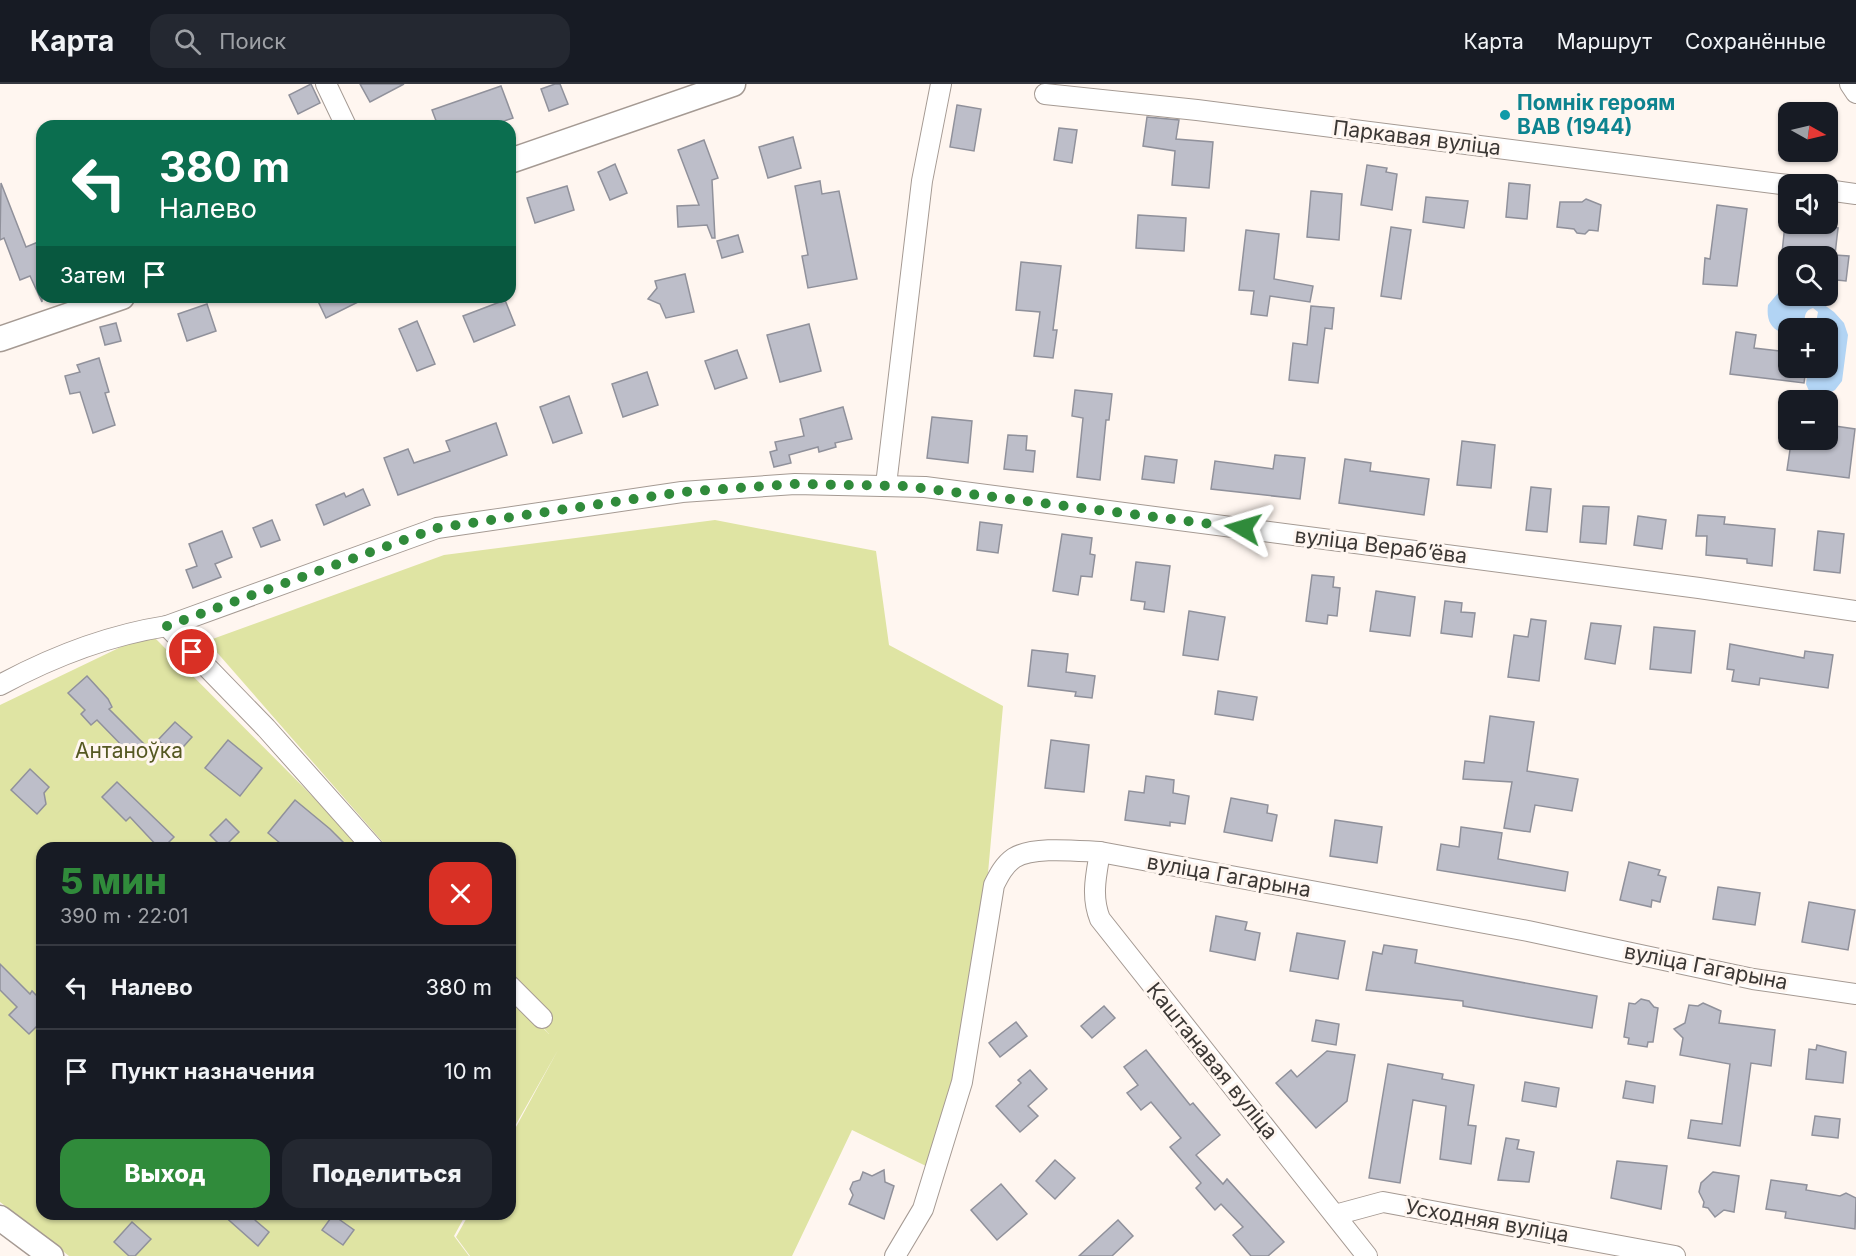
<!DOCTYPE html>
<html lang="ru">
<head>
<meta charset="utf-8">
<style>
	body { margin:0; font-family:Inter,sans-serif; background:#242831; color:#f1f3f6; height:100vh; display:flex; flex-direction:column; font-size:22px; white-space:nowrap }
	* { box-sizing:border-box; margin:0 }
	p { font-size:20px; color:#9ea1a6 }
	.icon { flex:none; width:33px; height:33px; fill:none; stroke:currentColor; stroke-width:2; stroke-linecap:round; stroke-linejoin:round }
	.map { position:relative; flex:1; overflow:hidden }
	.side { position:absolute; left:36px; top:758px; width:480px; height:378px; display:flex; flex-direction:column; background:#171b24; border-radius:18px; box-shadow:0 2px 4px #0004 }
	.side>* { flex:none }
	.top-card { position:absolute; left:36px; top:36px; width:480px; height:183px; border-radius:18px; box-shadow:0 2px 4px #0004; background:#0b6e4f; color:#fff; overflow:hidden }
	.needle { width:39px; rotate:98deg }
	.fabs { position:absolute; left:1778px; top:18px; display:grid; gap:12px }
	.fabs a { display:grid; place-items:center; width:60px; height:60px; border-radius:12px; background:#171b24; box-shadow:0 2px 4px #0004; font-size:30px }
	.pin { position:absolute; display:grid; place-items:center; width:51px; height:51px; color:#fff; margin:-26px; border:3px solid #fff; border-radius:50%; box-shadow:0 2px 6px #0007 }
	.me { position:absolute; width:66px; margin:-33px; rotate:277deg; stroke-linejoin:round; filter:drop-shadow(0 0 4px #0008) }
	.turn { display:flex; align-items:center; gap:21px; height:126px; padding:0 24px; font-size:27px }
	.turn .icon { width:78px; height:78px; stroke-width:2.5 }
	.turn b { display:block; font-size:42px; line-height:51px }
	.then { display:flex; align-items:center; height:57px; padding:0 24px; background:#0003; gap:12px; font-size:22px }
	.round { display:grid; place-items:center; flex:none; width:63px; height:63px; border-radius:18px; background:#242831 }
	.headline { display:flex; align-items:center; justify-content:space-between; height:102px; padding:0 24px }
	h1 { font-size:36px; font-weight:800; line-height:45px; color:#308b3b }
	.action { display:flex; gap:12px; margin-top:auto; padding:12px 24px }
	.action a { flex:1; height:69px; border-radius:18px; background:#308b3b; color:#fff; font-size:24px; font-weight:800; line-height:69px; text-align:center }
	.action a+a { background:#242831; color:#f1f3f6 }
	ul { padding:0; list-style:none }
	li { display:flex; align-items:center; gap:18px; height:84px; padding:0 24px; border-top:2px solid #363941 }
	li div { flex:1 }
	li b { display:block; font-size:22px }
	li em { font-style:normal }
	header { display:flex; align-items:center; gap:36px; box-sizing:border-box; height:84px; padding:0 30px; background:#171b24; border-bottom:2px solid #363941 }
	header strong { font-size:28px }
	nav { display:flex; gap:33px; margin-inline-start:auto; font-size:21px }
	.search { width:420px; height:54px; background:#242831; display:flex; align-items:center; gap:15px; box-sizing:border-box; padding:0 21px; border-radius:18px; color:#9ea1a6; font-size:22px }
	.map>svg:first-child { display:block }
	.green { fill:#dfe4a3 }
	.water { fill:#b2d4f4 }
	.building { fill:#bdbec9; stroke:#90919b; stroke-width:1.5 }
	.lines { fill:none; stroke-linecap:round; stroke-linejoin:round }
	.minor-casing { stroke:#a59a93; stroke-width:22 }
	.tertiary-casing { stroke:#a59a93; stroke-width:27 }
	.minor { stroke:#fff; stroke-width:20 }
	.tertiary { stroke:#fff; stroke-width:24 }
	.route { stroke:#308b3b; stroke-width:10; stroke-dasharray:0 18 }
	.culture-dot { fill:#0f9aa8; stroke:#fff6f0; stroke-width:2 }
	.labels { text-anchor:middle; stroke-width:6; stroke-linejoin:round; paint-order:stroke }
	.culture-label { font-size:21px; font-weight:bold; fill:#0d838f; stroke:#fff6f0; text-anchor:start }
	.street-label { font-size:21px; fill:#3b3734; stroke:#fff6f0 }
	.park-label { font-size:21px; fill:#555822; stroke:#fff6f0 }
</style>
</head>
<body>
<header>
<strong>Карта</strong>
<div class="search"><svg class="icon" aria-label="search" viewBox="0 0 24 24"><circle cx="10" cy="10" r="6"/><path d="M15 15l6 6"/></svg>Поиск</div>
<nav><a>Карта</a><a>Маршрут</a><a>Сохранённые</a></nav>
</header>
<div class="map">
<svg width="1856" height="1172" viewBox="0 0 1856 1172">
	<rect width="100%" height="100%" fill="#fff6f0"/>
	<g class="green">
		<path d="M715,436L876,467L889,561L1003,622L988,789L954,994L926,1082L852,1046L792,1172H470L456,1153L469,1130H510V1054L558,966L510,1051V912L549,950L510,905V764L387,763L207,557L444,471Z"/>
		<path d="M150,549L363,763L42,764V1130H466L454,1152L469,1172H69L0,1118V621Z"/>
	</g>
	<path class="water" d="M1786,205H1788V212H1812L1834,228L1844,239L1848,251L1842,297L1835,306L1822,313L1809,307L1806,300L1808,284H1827V244H1815L1818,228L1813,224C1802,227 1806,237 1803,244H1788V250C1772,247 1766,238 1768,221L1778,209Z"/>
	<g class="building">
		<path d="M311,0L320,19L298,30L289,11Z"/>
		<path d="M360,0H404L370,18Z"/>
		<path d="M555,0H560L568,20L549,27L541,5Z"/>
		<path d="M501,2L513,34L490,42H438L432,26Z"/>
		<path d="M957,21L981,25L974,67L950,63Z"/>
		<path d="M1147,33L1179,36L1176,55L1213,58L1209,104L1172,101L1175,67L1143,62Z"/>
		<path d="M1059,44L1077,46L1072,79L1054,76Z"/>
		<path d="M793,53L801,84L768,94L759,63Z"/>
		<path d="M704,56L718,94L712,96L715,154H712L707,141L678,143L677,122L699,121L678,66Z"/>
		<path d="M615,80L627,109L610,116L598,88Z"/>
		<path d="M1367,81L1387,84L1386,88L1397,90L1392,126L1361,121Z"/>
		<path d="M820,97L822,110L839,107L857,195L808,204L802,172L808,171L795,102Z"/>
		<path d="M1,99L26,163L38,158L42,169V218L30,192L20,196L4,154L0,156Z"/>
		<path d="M1509,99L1530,101L1527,135L1506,133Z"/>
		<path d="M567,102L574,126L535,139L527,114Z"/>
		<path d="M1311,107L1342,110L1339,156L1307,153Z"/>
		<path d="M1426,113L1468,117L1464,144L1423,138Z"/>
		<path d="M1586,115L1601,121L1598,147L1589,146L1585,150L1577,149L1574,145L1557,143L1560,118H1582Z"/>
		<path d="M1717,121L1747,125L1737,202L1703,200L1705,174L1710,175Z"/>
		<path d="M1138,131L1186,134L1184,167L1136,164Z"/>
		<path d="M1785,140H1831L1830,143L1838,144L1835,171L1849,172L1846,197L1827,195V172L1782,169Z"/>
		<path d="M1391,143L1411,146L1401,215L1381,212Z"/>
		<path d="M1246,146L1279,150L1274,195L1313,202L1310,218L1270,212L1267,232L1251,230L1254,207L1239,206Z"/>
		<path d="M738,151L743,168L722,174L717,157Z"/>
		<path d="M1021,178L1061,182L1053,246H1057L1053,274L1034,272L1040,228L1016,226Z"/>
		<path d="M685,190L694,228L666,234L660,220L648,215L657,204L655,197Z"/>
		<path d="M316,213H368L326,234Z"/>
		<path d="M505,216L515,241L474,258L463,232Z"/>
		<path d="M207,220L216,247L187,257L178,230Z"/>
		<path d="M1311,222L1334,224L1332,245L1325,244L1318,299L1289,296L1293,259L1307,261Z"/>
		<path d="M417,237L435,280L417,287L399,245Z"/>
		<path d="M116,239L121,257L105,261L100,243Z"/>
		<path d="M809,240L821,287L780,298L767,251Z"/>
		<path d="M1736,248L1756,251L1754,264L1788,268V284H1806L1804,299L1730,290Z"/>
		<path d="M737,266L747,294L715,305L705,277Z"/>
		<path d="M99,274L109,308L105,309L115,341L93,349L80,308L70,310L65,292L80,288L77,281Z"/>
		<path d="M647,288L658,321L623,333L612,300Z"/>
		<path d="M1075,306L1112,310L1109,336H1106L1100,396L1077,393L1083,334L1072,332Z"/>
		<path d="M569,312L582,349L553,359L540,323Z"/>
		<path d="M843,323L852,355L835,359L836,363L819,368L818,363L789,371L791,379L774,383L770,368L777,366L775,358L804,352L800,335Z"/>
		<path d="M932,333L972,337L968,379L927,374Z"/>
		<path d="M496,339L507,371L398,411L384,374L408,365L414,379L450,367L446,357Z"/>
		<path d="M1828,341L1855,345L1849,394L1787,386L1791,359L1825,364Z"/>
		<path d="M1008,351L1027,352L1026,366L1035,367L1033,388L1004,385Z"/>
		<path d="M1462,357L1495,361L1491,404L1457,401Z"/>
		<path d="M1275,371L1305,374L1300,415L1211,405L1215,377L1273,385Z"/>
		<path d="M1145,372L1177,376L1174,399L1142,395Z"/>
		<path d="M1345,375L1371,379L1370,387L1429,395L1424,431L1339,419Z"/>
		<path d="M1531,403L1551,405L1547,448L1526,446Z"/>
		<path d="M363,405L370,421L324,441L316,421L344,409L346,413Z"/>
		<path d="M1583,422L1609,423L1606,460L1580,458Z"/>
		<path d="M1698,431L1725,433L1724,440L1775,445L1772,482L1747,479V475L1706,471L1707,452H1696Z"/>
		<path d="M1638,432L1666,436L1662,465L1634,461Z"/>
		<path d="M272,436L280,456L261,463L253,444Z"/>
		<path d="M980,438L1002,441L998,469L977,466Z"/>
		<path d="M222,447L232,473L215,480L221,493L193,504L186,486L197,482L189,460Z"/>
		<path d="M1818,447L1844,450L1840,489L1814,486Z"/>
		<path d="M1062,450L1092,454L1090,470L1095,471L1092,493L1081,492L1078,511L1053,507Z"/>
		<path d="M1136,478L1170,482L1164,528L1144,525L1145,518L1131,516Z"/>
		<path d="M1312,491L1334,493L1333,503L1340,504L1337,532L1328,531L1327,540L1306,537Z"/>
		<path d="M1376,507L1415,513L1410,552L1370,547Z"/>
		<path d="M1445,517L1462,519L1461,528L1475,529L1472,553L1441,549Z"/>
		<path d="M1189,527L1225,533L1218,576L1183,571Z"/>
		<path d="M1531,535L1546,537L1539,597L1508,593L1514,551L1528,553Z"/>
		<path d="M1591,539L1621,542L1615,580L1585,575Z"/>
		<path d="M1654,543L1695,547L1691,589L1650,585Z"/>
		<path d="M1730,560L1804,574L1805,567L1833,571L1828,604L1760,594L1759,601L1732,597L1734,586L1727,585Z"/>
		<path d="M1032,566L1068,570L1066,588L1095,592L1092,614L1075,612L1076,608L1028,602Z"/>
		<path d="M87,592L108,615L112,623L109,625L147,663L134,674L97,636L91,641L81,630L85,626L68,609Z"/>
		<path d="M1218,607L1257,613L1253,636L1215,630Z"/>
		<path d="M1490,632L1534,638L1527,687L1578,695L1572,727L1535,721L1530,748L1504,744L1512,698L1463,695L1465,677L1484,679Z"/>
		<path d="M175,638L192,653L176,671L158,656Z"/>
		<path d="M228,656L262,684L240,712L205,684Z"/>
		<path d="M1051,656L1089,661L1084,708L1045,704Z"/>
		<path d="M30,685L49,703L44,709L46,720L37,730L11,706Z"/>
		<path d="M1146,692L1174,696L1173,709L1189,712L1185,740L1170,738V742L1125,736L1129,707L1144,709Z"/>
		<path d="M117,698L174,753L163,764H159L130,733L126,737L102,713Z"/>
		<path d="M1231,714L1268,721L1267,729L1277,731L1272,757L1224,748Z"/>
		<path d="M295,716L330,745L349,764H286L268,749Z"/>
		<path d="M226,735L239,748L223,764L210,751Z"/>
		<path d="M1335,736L1382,743L1377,779L1330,772Z"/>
		<path d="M1461,743L1502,749L1498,775L1568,788L1565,807L1437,786L1441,760L1459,763Z"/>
		<path d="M1629,778L1660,786L1658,791L1666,793L1660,818L1652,816L1651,823L1620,816Z"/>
		<path d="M1718,803L1760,809L1755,841L1713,835Z"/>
		<path d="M1809,818L1855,826L1848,866L1802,858Z"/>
		<path d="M1216,832L1247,838L1245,846L1260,849L1255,876L1210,867Z"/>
		<path d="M1297,849L1345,857L1338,895L1290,887Z"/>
		<path d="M1384,861L1417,866L1415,879L1597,912L1592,944L1463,922V917L1366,906L1373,868L1382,870Z"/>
		<path d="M0,880L30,910L32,907L42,917V937L29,950L9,931L17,923L0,906Z"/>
		<path d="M1641,915L1649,917L1654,923L1658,924L1653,958H1648L1647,963L1628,960L1629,954L1624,953L1629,919L1635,920Z"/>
		<path d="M1703,919L1721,927L1719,939L1775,946L1771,982L1751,979L1740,1062L1688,1054L1691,1036L1722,1040L1730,980L1680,971L1683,954L1674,945L1685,939L1689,921L1698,922Z"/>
		<path d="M1104,922L1115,934L1092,954L1081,942Z"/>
		<path d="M1316,936L1339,940L1336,961L1312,957Z"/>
		<path d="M1016,938L1027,952L1000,973L989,959Z"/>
		<path d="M1817,961L1846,968L1843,999L1806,995L1809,965L1816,966Z"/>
		<path d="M1146,966L1190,1021L1193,1019L1220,1051L1196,1071L1223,1100L1227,1095L1284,1158L1268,1172H1251L1233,1151L1243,1143L1221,1120L1215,1126L1196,1104L1201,1099L1170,1063L1181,1054L1151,1018L1141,1026L1127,1009L1138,1001L1124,983Z"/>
		<path d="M1327,967L1355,971L1347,1017L1316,1044L1276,999L1291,986L1297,993Z"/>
		<path d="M1388,980L1443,990L1442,995L1474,1001L1468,1041L1476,1042L1471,1080L1440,1075L1446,1022L1413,1016L1400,1099L1369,1094Z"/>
		<path d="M1030,986L1047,1005L1028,1022L1038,1032L1020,1048L996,1022L1021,999L1018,996Z"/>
		<path d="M1626,997L1655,1002L1653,1019L1623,1014Z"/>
		<path d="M1525,998L1559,1004L1556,1023L1522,1017Z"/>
		<path d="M1815,1032L1840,1035L1838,1054L1812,1051Z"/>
		<path d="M1506,1054L1519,1056L1517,1065L1534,1068L1529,1098L1498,1096Z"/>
		<path d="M1055,1076L1075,1094L1055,1115L1036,1097Z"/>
		<path d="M1617,1077L1667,1082L1661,1125L1611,1114Z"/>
		<path d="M884,1086L885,1098L894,1102L884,1135L849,1120L853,1111L850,1105L853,1098L860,1096L863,1088L872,1092Z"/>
		<path d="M1713,1088L1739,1092L1734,1128L1724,1126L1715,1133L1708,1124L1703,1123L1704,1118L1699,1108L1701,1099Z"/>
		<path d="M1771,1096L1807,1101L1806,1106L1840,1112L1846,1109L1856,1114L1855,1145L1785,1134L1786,1128L1766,1125Z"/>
		<path d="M1001,1100L1027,1130L997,1156L971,1126Z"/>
		<path d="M222,1130H248L269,1148L258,1162Z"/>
		<path d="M333,1131L354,1146L343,1161L322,1146Z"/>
		<path d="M1118,1136L1133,1152L1112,1172H1079Z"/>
		<path d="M132,1138L151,1155L135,1172H129L114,1158Z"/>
	</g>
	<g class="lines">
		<defs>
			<g id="minor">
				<path d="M326,0L346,42"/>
				<path d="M1850,0L1856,9"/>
				<path d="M1045,10L1197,26L1788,101"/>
				<path d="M1827,106L1856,110"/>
				<path d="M886,401L922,97L941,0"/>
				<path d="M167,542L266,644L373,764"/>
				<path d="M0,601C52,573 109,551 167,542L437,444L682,408L795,400L925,403L1699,504L1856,527"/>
				<path d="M1100,768C1096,792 1091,812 1100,835L1367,1172"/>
				<path d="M510,902L542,934"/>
				<path d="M1335,1131L1383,1118L1675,1172"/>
				<path d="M895,1172L923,1125L962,998L994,801C999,791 1004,781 1014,774C1033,762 1077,767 1100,768L1528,847L1753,895L1856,910"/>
			</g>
			<g id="tertiary">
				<path d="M510,77L733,0"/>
				<path d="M0,255L122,213"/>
				<path d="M0,1134L51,1172"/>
			</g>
		</defs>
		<use href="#minor" class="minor-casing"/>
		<use href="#tertiary" class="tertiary-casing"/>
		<use href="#minor" class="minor"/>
		<use href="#tertiary" class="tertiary"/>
	</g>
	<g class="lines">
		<path class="route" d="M192,568L167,542L437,444L682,408L795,400L905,402L1243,444"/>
	</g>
	<circle class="culture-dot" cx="1505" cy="31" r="6"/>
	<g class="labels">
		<g class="culture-label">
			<text x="1517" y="26">Помнік героям<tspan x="1517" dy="24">ВАВ (1944)</tspan></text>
		</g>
		<g class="street-label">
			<text transform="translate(1417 54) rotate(7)" y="7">Паркавая вуліца</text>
			<text transform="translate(1381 462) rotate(7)" y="7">вуліца Верабʼёва</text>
			<text transform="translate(1229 792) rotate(10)" y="7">вуліца Гагарына</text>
			<text transform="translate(1706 883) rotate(11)" y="7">вуліца Гагарына</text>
			<text transform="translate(1212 977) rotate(51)" y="7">Каштанавая вуліца</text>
			<text transform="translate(1487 1137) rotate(10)" y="7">Усходняя вуліца</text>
		</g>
		<g class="park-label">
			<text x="129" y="674">Антаноўка</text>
		</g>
	</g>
</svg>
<div class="fabs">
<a><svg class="needle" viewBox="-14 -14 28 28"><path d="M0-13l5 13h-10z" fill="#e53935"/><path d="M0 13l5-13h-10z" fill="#9ea1a6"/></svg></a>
<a><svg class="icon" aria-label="sound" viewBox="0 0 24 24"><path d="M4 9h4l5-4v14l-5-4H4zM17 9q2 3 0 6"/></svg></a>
<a><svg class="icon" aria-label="search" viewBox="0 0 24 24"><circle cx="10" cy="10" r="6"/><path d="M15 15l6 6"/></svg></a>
<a>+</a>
<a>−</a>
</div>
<div class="pin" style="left:192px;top:568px;background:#d93025"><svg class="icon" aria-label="arrive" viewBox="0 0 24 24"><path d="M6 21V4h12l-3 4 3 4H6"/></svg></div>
<svg class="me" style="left:1243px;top:444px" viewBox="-20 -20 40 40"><path d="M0-17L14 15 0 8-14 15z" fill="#308b3b" stroke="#fff" stroke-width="4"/></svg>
<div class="top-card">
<div class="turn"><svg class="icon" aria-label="left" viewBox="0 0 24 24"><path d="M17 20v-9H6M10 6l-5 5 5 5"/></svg><div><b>380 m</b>Налево</div></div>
<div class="then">Затем<svg class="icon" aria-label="arrive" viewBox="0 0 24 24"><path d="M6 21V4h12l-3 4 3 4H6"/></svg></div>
</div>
<section class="side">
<div class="headline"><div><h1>5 мин</h1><p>390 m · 22:01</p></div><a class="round" style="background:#d93025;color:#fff"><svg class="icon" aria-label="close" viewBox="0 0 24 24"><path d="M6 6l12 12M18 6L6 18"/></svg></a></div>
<ul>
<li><svg class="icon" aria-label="left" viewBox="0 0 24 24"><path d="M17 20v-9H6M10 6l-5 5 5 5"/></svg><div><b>Налево</b></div><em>380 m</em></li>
<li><svg class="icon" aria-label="arrive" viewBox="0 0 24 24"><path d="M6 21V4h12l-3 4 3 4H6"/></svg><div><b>Пункт назначения</b></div><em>10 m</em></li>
</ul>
<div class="action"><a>Выход</a><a>Поделиться</a></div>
</section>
</div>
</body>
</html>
